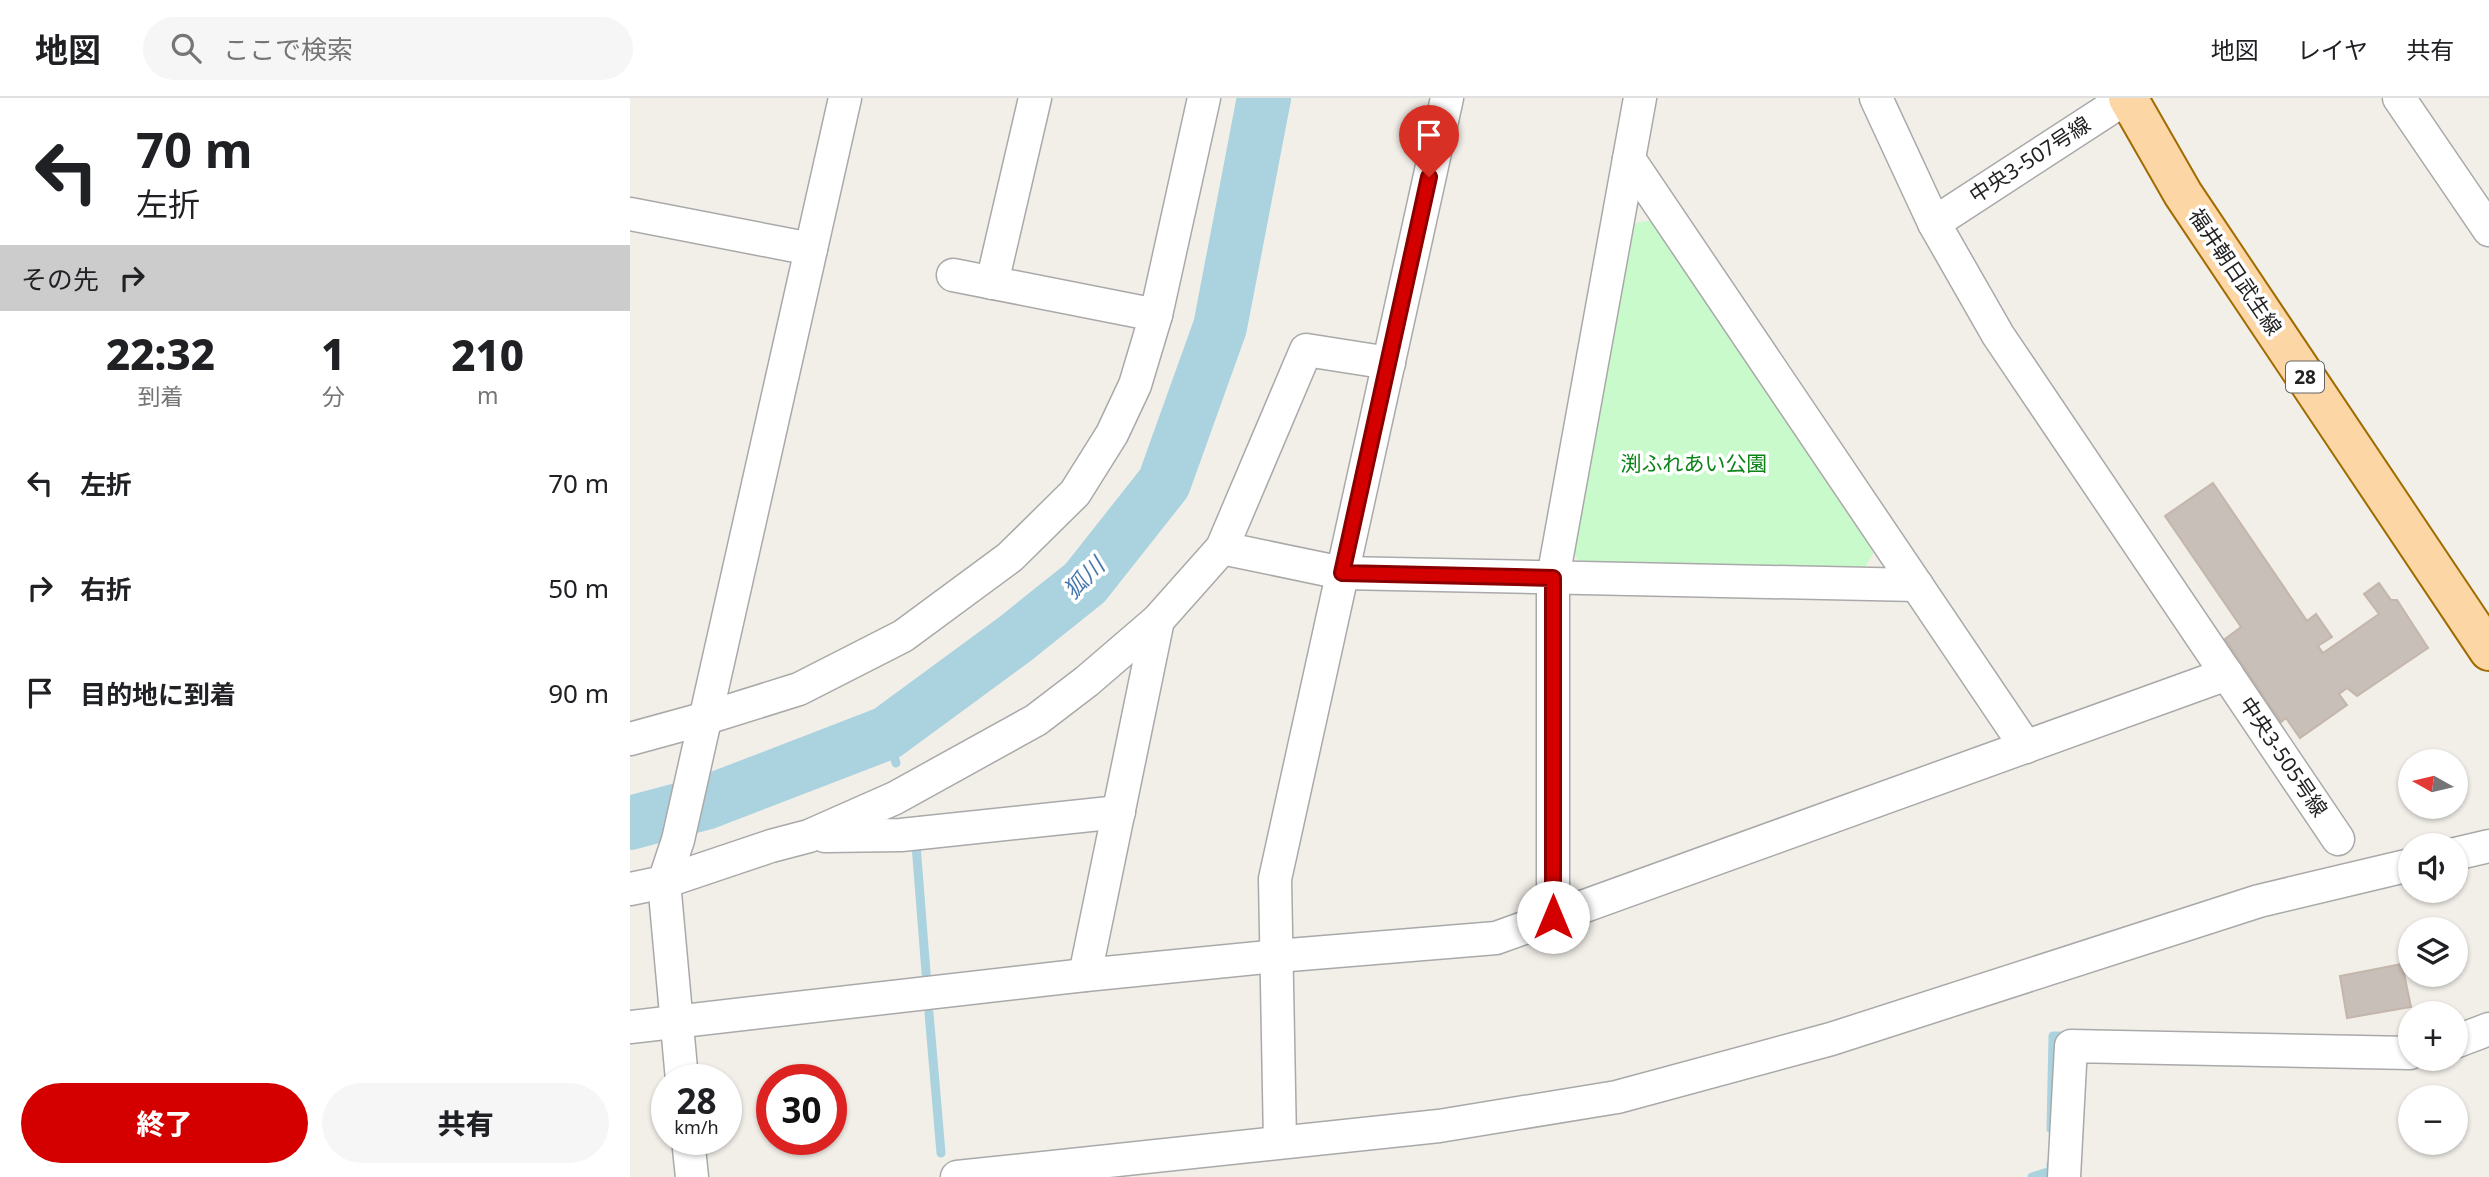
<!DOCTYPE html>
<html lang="ja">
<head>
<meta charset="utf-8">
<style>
	body { margin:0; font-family:"Noto Sans","Noto Sans JP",sans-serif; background:#f6f6f6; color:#202124; height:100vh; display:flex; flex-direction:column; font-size:26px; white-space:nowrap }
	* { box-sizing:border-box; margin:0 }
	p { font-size:23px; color:#757577 }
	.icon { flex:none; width:38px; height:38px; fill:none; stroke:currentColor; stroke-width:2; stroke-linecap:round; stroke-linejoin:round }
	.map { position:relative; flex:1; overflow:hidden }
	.details { display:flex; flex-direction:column; background:#fff; width:630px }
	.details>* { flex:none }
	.top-card { background:#fff; color:#202124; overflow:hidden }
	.needle { width:46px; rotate:278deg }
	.fabs { position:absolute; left:1768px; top:651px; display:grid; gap:14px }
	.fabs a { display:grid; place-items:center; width:70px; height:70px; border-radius:50%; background:#fff; box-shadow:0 2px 5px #0004; font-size:35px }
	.speed { position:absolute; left:21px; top:966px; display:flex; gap:14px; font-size:35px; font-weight:700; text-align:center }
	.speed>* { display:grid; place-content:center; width:91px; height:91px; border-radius:50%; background:#fff; box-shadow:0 2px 5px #0004; line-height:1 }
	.speed small { font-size:18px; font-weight:400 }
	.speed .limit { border:10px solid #d22; background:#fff; color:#111 }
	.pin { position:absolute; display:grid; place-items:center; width:60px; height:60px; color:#fff; margin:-72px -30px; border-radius:50% 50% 50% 0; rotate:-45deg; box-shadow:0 0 7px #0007 }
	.pin .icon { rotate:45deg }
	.me { position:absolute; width:77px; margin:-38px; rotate:0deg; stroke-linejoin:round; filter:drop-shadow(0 0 5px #0008) }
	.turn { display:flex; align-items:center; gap:24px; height:147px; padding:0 21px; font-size:32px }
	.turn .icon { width:91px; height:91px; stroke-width:2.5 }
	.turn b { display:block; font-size:49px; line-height:60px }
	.then { display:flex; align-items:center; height:66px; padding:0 21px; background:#0003; gap:14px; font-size:26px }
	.eta { display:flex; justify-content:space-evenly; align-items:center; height:119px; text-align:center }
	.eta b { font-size:42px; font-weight:800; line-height:49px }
	.action { display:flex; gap:14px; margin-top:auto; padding:14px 21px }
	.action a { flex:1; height:80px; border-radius:42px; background:#d40000; color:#fff; font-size:28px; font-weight:800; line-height:80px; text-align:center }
	.action a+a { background:#f6f6f6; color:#202124 }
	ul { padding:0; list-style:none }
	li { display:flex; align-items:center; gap:21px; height:105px; padding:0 21px }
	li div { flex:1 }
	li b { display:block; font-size:26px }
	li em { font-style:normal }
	header { display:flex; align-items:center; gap:42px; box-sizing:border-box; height:98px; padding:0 35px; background:#fff; border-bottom:2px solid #e0e0e0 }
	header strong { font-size:33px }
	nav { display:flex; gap:38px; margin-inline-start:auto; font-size:24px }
	.search { width:490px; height:63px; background:#f6f6f6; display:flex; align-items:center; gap:18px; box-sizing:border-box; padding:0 24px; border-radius:38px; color:#757577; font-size:26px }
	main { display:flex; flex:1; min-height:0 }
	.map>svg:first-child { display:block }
	.park { fill:#c8facc }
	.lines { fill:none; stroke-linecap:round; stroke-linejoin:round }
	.stream { stroke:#aad3df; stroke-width:9 }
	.river { stroke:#aad3df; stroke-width:54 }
	.building { fill:#c7bfb8; stroke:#c4b6ab; stroke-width:2 }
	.minor-casing { stroke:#a9a9a9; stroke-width:35 }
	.major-casing { stroke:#a06b00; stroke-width:42 }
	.minor { stroke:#fff; stroke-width:32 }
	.major { stroke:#fcd6a4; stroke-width:38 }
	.route-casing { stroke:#8a0000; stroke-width:18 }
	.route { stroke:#d40000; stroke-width:12 }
	.labels { text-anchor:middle; stroke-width:7; stroke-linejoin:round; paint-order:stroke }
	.shield { fill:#fff; stroke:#646464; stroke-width:2 }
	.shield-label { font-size:19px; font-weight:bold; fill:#222 }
	.street-label { font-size:21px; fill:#222; stroke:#fff }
	.park-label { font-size:21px; fill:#0c8416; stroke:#fff }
	.water-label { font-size:23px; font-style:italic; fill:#4a7aab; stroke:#fff }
</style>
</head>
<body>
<header>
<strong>地図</strong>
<div class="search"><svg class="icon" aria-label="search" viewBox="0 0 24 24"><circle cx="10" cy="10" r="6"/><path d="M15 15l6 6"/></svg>ここで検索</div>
<nav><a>地図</a><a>レイヤ</a><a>共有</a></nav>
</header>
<main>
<section class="details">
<div class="top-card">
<div class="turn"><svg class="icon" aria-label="left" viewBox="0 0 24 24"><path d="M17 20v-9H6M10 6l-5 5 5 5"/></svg><div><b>70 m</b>左折</div></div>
<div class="then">その先<svg class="icon" aria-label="right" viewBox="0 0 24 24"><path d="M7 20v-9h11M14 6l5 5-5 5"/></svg></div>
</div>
<div class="eta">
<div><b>22:32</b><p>到着</p></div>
<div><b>1</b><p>分</p></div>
<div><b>210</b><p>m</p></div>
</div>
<ul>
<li><svg class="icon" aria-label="left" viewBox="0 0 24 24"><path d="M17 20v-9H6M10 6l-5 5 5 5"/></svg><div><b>左折</b></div><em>70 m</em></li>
<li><svg class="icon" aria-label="right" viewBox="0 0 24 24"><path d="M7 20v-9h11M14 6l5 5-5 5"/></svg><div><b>右折</b></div><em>50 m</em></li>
<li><svg class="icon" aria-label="arrive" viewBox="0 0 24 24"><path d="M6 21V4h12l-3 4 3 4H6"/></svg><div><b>目的地に到着</b></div><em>90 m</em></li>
</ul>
<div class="action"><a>終了</a><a>共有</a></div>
</section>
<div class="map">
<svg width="1859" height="1079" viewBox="0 0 1859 1079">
	<rect width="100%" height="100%" fill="#f2efe9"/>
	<path class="park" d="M1023,122L1245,452L1233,473L952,468L942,453L1001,126Z"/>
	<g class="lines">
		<g class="stream">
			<path d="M257,635L266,665"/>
			<path d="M286,747L297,887"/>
			<path d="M299,915L311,1055"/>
			<path d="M1421,1031L1423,938H1439"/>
			<path d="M1402,1079L1421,1073V1066"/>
		</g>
		<path class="river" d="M0,725L75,705L257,635L385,541L455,485L534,385L590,229L634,0"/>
	</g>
	<g class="building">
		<path d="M1583,385L1677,523L1686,516L1702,539L1688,548L1693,555L1749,516L1734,496L1749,485L1761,502H1767L1798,550L1727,598L1717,590L1709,596L1717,607L1670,640L1656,620L1651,624L1595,541L1611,529L1535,418Z"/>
		<path d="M1772,866L1781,909L1717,920L1710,878Z"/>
	</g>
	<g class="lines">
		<defs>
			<g id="minor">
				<path d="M1246,0L1304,125L1368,237L1708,741"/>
				<path d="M1769,0L1859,132"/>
				<path d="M999,61L1396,649"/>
				<path d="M0,116L181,151"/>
				<path d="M1304,125L1496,0"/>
				<path d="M323,177L526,217"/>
				<path d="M362,185L405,0"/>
				<path d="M592,450L712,475L1287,487"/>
				<path d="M0,641L73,621L169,591L273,538L380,459L445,395L482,336L505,287L526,217L574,0"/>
				<path d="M195,738L271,737L489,714"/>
				<path d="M1825,756L1859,748"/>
				<path d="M0,791L34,784L141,748L179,738L265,700L406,622L457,583L528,522L592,450L676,252L759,265"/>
				<path d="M923,819V480L1010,0"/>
				<path d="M455,877L528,522"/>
				<path d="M0,929L455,877L647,858L866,840L1597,576"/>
				<path d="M1825,944L1859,931"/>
				<path d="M52,982L34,784L48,742L215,0"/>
				<path d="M58,1041L62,1079"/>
				<path d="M650,1044L645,781L817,0"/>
				<path d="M327,1079L809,1028L987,999L1201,941L1629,803L1780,767"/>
				<path d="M1434,1079L1441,948L1780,955"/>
			</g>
			<path id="major" d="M1498,0L1553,96L1859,553"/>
		</defs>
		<use href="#minor" class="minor-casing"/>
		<use href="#major" class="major-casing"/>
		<use href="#minor" class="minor"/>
		<use href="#major" class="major"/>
	</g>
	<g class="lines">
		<defs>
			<path id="route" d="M799,79L712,475L923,480V819"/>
		</defs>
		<use href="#route" class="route-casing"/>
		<use href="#route" class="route"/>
	</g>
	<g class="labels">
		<rect class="shield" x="1656" y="263.5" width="38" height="31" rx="5"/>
		<g class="shield-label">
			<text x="1675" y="286">28</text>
		</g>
		<g class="street-label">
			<text transform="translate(1400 62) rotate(-33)" y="7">中央3-507号線</text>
			<text transform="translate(1605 174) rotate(56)" y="7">福井朝日武生線</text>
			<text transform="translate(1653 659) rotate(56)" y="7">中央3-505号線</text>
		</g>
		<g class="park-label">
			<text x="1064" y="373">渕ふれあい公園</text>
		</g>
		<g class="water-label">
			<text transform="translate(454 480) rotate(-45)" y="8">狐川</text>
		</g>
	</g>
</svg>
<div class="fabs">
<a><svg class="needle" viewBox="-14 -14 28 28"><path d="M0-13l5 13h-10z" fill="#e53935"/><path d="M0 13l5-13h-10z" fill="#757577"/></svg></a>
<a><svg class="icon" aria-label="sound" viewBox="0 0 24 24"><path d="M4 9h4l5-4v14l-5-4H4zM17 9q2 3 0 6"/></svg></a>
<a><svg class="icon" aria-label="layers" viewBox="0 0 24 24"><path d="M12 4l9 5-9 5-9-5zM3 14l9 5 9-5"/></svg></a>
<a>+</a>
<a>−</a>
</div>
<div class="speed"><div>28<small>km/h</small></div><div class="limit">30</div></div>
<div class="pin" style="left:799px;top:79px;background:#d93025"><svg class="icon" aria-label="arrive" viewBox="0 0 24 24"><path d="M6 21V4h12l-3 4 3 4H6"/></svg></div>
<svg class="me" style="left:923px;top:819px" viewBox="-20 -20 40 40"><circle r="19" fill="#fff"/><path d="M0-13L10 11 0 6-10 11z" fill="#d40000"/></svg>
</div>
</main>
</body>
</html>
